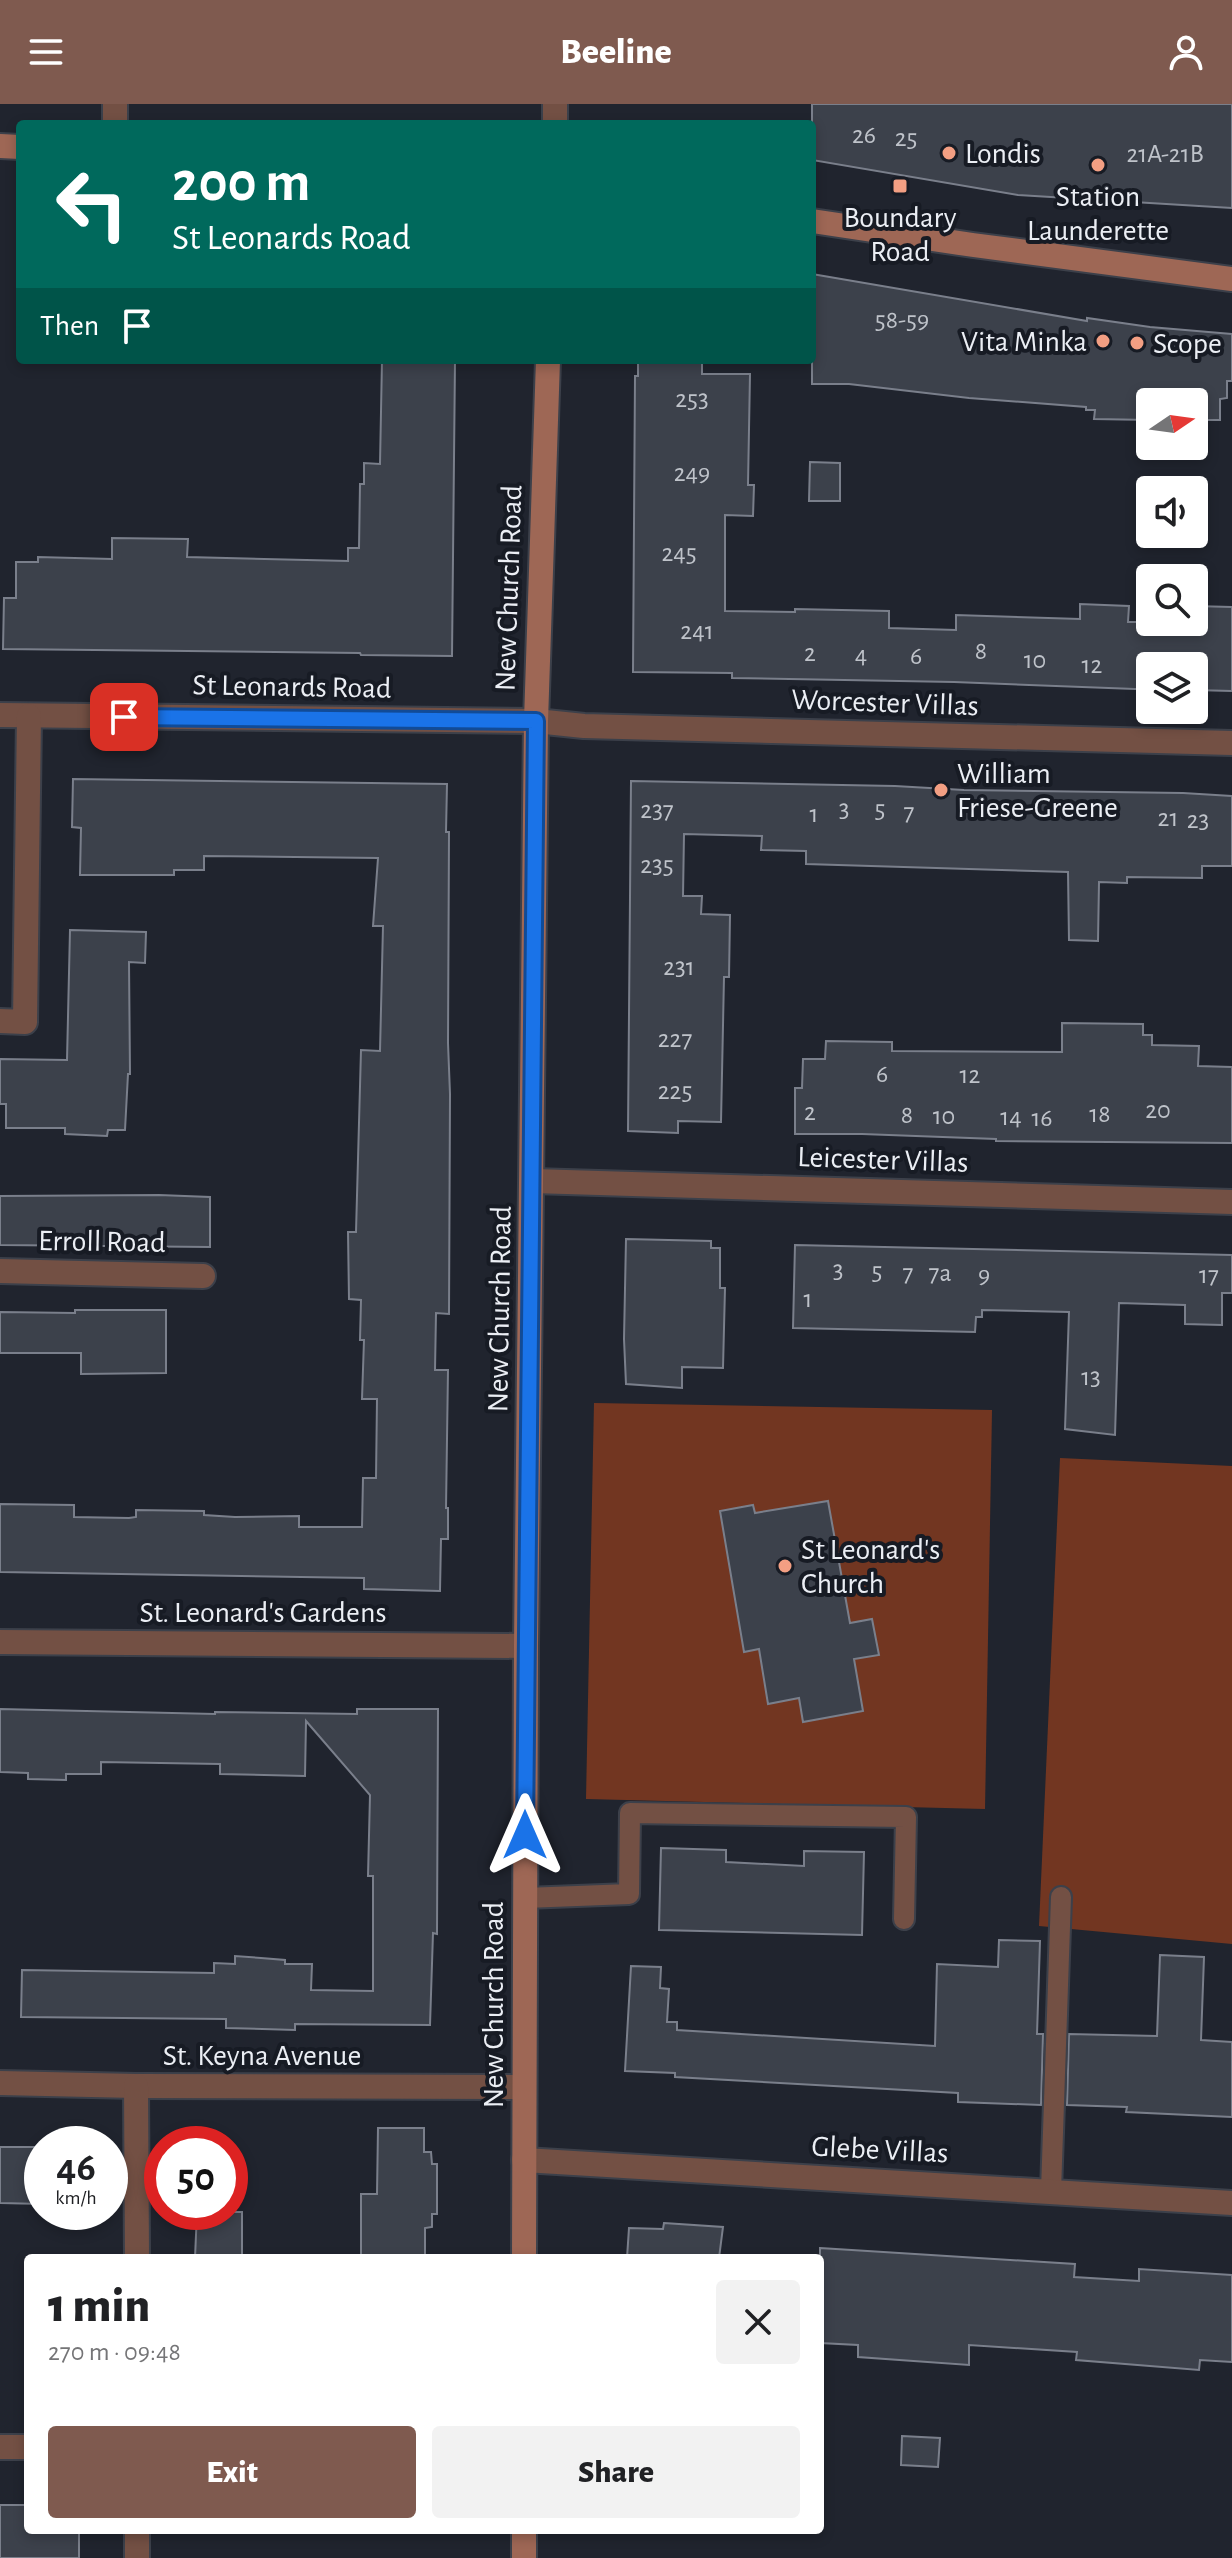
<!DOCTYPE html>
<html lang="en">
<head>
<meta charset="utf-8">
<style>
	body { margin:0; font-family:"Alegreya Sans",sans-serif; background:#f2f2f2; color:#202124; height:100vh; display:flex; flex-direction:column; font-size:30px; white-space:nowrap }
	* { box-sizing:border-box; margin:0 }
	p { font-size:26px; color:#757577 }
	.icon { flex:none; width:44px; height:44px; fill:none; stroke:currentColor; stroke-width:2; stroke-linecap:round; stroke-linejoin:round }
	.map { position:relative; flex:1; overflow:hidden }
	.panel { position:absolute; left:24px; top:2150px; width:800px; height:280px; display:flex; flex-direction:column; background:#fff; border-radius:8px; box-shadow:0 4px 12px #0003 }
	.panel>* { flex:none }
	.guide { position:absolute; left:16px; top:16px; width:800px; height:244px; border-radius:8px; box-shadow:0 4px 12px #0003; background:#00695c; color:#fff; overflow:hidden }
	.needle { width:52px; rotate:77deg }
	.tools { position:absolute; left:1136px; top:284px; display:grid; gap:16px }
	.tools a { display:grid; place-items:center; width:72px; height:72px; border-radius:8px; background:#fff; box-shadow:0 4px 12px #0003; font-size:40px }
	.speed { position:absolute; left:24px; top:2022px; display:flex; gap:16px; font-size:40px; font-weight:700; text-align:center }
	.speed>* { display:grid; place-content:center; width:104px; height:104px; border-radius:50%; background:#fff; box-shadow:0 4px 12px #0003; line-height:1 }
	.speed small { font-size:20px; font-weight:400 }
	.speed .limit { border:12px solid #d22; background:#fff; color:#111 }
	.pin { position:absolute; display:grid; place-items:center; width:68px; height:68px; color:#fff; margin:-34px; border-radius:16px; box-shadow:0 4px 12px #0006 }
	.me { position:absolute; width:88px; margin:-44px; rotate:0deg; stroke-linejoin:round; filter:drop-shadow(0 0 6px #0008) }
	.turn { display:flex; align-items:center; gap:28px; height:168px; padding:0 24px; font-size:36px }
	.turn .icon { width:104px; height:104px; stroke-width:2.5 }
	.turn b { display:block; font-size:56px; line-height:68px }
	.then { display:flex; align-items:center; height:76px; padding:0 24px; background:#0003; gap:16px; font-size:30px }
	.round { display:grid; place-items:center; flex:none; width:84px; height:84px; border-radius:8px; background:#f2f2f2 }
	.headline { display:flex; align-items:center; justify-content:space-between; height:136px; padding:0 24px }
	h1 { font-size:48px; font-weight:800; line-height:60px }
	.primary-button { display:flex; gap:16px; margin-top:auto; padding:16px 24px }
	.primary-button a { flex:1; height:92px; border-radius:8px; background:#7f5a4f; color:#fff; font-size:32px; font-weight:800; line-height:92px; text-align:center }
	.primary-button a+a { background:#f2f2f2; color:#202124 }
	header { display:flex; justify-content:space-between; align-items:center; height:104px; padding:0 24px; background:#7f5a4f; color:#fff; font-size:36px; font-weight:800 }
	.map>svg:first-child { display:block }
	.green { fill:#723621 }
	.building { fill:#3c414b; stroke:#7a7f8b; stroke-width:2 }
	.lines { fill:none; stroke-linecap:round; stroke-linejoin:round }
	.lane-casing { stroke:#3c404a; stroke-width:24 }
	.street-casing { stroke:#3c404a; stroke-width:28 }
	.secondary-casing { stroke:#3c404a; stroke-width:28 }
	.lane { stroke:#735044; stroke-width:20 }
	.street { stroke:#735044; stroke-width:24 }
	.secondary { stroke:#9e6755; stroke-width:24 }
	.route-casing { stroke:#114b97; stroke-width:20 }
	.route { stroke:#1a73e8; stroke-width:14 }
	.poi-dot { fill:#f39f83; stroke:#171b24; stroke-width:3 }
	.labels { text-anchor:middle; stroke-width:8; stroke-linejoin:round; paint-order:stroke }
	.number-label { font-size:26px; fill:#bfc3ca }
	.poi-label { font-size:30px; fill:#ebeef4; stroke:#171b24; text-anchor:start }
	.street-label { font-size:30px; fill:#ebeef4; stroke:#171b24 }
</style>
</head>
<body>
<header><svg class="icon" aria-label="menu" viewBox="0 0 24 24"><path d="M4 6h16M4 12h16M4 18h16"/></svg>Beeline<svg class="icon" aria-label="person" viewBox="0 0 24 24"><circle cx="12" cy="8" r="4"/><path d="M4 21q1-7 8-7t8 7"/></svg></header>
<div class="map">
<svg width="1232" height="2454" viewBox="0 0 1232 2454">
	<rect width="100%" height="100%" fill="#20242e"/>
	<g class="green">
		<path d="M594,1299L992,1306L985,1705L586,1695Z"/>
		<path d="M1060,1354L1232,1362V1840L1039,1822Z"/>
	</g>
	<g class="building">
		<path d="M812,0H1232V104L1018,91L812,56Z"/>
		<path d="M812,170L1087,217V214L1150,223L1232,230V277H1227V294L1220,295V316H1194V298H1150V316L1094,315L1095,306H1086V303L969,294L849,280H812Z"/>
		<path d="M382,256H455L452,552L361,551L360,549L3,545L4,494H16V458H38V453L112,455V434L188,435L187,453L348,457V444H359L360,380H364V359L380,360Z"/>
		<path d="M638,256H702V270H750L748,381H754L753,412L725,411V507L795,508V505L889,507V524L956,526V511L1080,515V500L1129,502L1128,518H1194V502L1232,503V587L1194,586V562H1150V585H1135L954,578L732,574V569L633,568L635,272H638Z"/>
		<path d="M810,358L840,359V397H809Z"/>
		<path d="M73,675L447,680L446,728H449L448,939L450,990L449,1210L436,1209L435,1266H448L446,1404H448V1435H441L440,1487L364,1485V1474L0,1468V1400L74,1401V1413L129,1414L136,1413V1406L204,1407V1411L235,1413L299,1412V1423H362L363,1374H376L377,1295H362L364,1236H360L361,1196L349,1195L348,1128H356L361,946L380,947L383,822H373L378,754L204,752V766H174V771H80L81,724L72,723Z"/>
		<path d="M631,677L895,682L964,686L1183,689L1232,692V762H1202V774L1127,773V779L1099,778L1098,837L1069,836L1068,768L806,760V747L761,746L762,732L684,730L683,792H702L701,810L730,811L729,873H724L721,1018L678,1017V1029L628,1027Z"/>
		<path d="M70,826L146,828L145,859L129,858L130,970H128L125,1026H108L107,1032L65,1030V1024H6V1000H0V955L67,956Z"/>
		<path d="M1062,919L1143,920V931H1152V941L1199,942L1198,962L1232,963V1039L996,1037V1035L862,1030H795V984H802L803,955H825L826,937L892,938V947L1062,948Z"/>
		<path d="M159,1091L210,1093V1143L0,1141V1092Z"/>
		<path d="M626,1135L711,1137V1144H720V1184H725L723,1264L682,1263V1284L626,1280L624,1235Z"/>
		<path d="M795,1141L1232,1151V1189H1222V1221L1185,1220V1201L1119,1199L1115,1331L1065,1325L1069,1208L982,1206V1213H976L975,1228L793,1224Z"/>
		<path d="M75,1206H166V1269L81,1270V1249H0V1208L75,1209Z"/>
		<path d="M828,1397L850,1519L872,1515L879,1551L854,1555L863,1607L803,1618L799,1594L768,1600L759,1545L744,1548L720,1407L753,1401L755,1409Z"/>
		<path d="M0,1605L215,1610V1608L357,1610V1605H438L437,1830L433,1829L430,1921L295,1920V1926L226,1924V1915L21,1913L22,1866L214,1869V1859L235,1860V1852L261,1854L285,1856V1860H312L311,1886L373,1887V1772H368L370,1691L306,1617L305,1672L220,1670V1660L101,1658V1670H66V1676L28,1675V1669L0,1668Z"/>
		<path d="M661,1744L726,1746V1758L804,1762V1747L864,1748L862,1831L659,1826Z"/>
		<path d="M999,1836L1040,1837L1037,1930H1043L1041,2001L958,1998V1989L675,1973V1969L625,1967L631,1862L661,1863L660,1884L669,1885L667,1918H677V1926L935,1942L937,1860L998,1863Z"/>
		<path d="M1160,1851L1204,1853L1201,1936L1232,1938V2013L1126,2008L1127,2003L1067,2001L1069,1930L1157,1932Z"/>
		<path d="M378,2024H424V2048H431L432,2060H437V2110H432V2123L425,2124V2154H361V2090H377Z"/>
		<path d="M0,2043H42V2100L0,2099Z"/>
		<path d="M197,2108H242V2154H195Z"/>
		<path d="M664,2119L723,2123L719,2154H627L629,2124L663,2125Z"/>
		<path d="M820,2144L1075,2160L1074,2173L1139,2177V2165L1232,2171V2258L1200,2256L1199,2266L1076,2256L1077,2248L969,2241V2261L858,2253V2241L820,2239Z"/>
		<path d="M902,2332L940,2334L938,2363L901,2361Z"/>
		<path d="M0,2401H28V2426H79V2454H0Z"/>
	</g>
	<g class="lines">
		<defs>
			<g id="lane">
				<path d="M525,1794L629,1790L630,1709L906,1713L904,1815"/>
				<path d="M1051,2087L1061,1793"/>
			</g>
			<g id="street">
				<path d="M555,0V20"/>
				<path d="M115,20V0"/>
				<path d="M0,611L536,617L584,622L1232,639"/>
				<path d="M0,917L25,918L29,612"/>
				<path d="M533,1077L1232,1098"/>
				<path d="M0,1167L203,1172"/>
				<path d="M0,1538L526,1542"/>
				<path d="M0,1979L136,1982L524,1983"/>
				<path d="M136,1982L137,2154"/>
				<path d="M524,2056L1232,2099"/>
				<path d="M0,2343H28"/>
				<path d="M137,2454V2426"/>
			</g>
			<g id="secondary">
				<path d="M0,42L20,43"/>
				<path d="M812,117L973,141L1232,175"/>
				<path d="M524,2154L526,1542L536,617L548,256"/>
				<path d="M524,2426V2454"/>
			</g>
		</defs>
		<use href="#lane" class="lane-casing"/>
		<use href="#street" class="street-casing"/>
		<use href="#secondary" class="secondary-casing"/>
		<use href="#lane" class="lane"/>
		<use href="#street" class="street"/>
		<use href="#secondary" class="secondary"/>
	</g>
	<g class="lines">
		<defs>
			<path id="route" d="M124,613L536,617L525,1731"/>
		</defs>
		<use href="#route" class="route-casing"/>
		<use href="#route" class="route"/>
	</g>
	<g class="poi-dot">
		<circle cx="949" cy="49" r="8"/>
		<circle cx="1098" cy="61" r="8"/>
		<rect x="892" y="74" width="16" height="16" rx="4"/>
		<circle cx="1103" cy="237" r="8"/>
		<circle cx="1137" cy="239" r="8"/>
		<circle cx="941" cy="686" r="8"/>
		<circle cx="785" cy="1462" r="8"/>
	</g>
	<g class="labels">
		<g class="number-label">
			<text x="864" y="39">26</text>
			<text x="906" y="42">25</text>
			<text x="1165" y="58">21A-21B</text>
			<text x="902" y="224">58-59</text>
			<text x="692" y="303">253</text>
			<text x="692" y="377">249</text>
			<text x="679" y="457">245</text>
			<text x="697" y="535">241</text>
			<text x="981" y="555">8</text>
			<text x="810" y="557">2</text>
			<text x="861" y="559">4</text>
			<text x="916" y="560">6</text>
			<text x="1035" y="564">10</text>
			<text x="1092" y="569">12</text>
			<text x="844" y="713">3</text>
			<text x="880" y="713">5</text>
			<text x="657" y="714">237</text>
			<text x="909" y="716">7</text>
			<text x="814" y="718">1</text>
			<text x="1168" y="722">21</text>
			<text x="1198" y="724">23</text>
			<text x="657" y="769">235</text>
			<text x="679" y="871">231</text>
			<text x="675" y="943">227</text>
			<text x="882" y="978">6</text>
			<text x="970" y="979">12</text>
			<text x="675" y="995">225</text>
			<text x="1158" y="1014">20</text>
			<text x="810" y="1016">2</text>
			<text x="1100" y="1018">18</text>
			<text x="907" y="1019">8</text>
			<text x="944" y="1020">10</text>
			<text x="1011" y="1021">14</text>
			<text x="1042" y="1022">16</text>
			<text x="838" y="1174">3</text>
			<text x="877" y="1175">5</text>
			<text x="908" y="1177">7</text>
			<text x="940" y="1177">7a</text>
			<text x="984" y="1179">9</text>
			<text x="1209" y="1179">17</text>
			<text x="808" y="1203">1</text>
			<text x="1091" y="1281">13</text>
		</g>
		<g class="poi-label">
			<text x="965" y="59">Londis</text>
			<text x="1098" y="102" text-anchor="middle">Station<tspan x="1098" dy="34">Launderette</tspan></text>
			<text x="900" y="123" text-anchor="middle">Boundary<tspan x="900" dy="34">Road</tspan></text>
			<text x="1087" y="247" text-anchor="end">Vita Minka</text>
			<text x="1153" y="249">Scope</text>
			<text x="957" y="679">William<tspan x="957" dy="34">Friese-Greene</tspan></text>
			<text x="801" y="1455">St Leonard's<tspan x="801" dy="34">Church</tspan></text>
		</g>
		<g class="street-label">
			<text transform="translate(508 484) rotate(-88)" y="10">New Church Road</text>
			<text transform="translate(292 582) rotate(1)" y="10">St Leonards Road</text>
			<text transform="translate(885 598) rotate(2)" y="10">Worcester Villas</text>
			<text transform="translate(883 1055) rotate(2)" y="10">Leicester Villas</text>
			<text transform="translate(102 1137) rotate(1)" y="10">Erroll Road</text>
			<text transform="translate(499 1205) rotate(-89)" y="10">New Church Road</text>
			<text x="263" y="1518">St. Leonard's Gardens</text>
			<text transform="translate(493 1901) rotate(-90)" y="10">New Church Road</text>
			<text x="262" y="1961">St. Keyna Avenue</text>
			<text transform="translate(880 2045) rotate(3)" y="10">Glebe Villas</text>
		</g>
	</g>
</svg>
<div class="tools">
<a><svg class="needle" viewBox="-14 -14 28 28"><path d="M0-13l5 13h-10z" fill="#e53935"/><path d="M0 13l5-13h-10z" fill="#757577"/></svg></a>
<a><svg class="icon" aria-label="sound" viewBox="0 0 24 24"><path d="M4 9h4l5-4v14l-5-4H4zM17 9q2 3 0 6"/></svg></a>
<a><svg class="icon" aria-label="search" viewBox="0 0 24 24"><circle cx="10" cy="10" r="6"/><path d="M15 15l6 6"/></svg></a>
<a><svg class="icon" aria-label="layers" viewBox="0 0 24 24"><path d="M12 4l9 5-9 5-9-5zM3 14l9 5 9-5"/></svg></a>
</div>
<div class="speed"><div>46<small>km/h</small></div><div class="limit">50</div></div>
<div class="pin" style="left:124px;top:613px;background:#d93025"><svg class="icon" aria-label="arrive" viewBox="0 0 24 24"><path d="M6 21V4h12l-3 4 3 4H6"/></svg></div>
<svg class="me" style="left:525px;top:1731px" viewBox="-20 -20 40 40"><path d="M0-17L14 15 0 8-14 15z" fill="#1a73e8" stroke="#fff" stroke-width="4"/></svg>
<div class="guide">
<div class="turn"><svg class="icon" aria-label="left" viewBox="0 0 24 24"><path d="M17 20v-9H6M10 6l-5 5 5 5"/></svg><div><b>200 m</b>St Leonards Road</div></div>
<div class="then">Then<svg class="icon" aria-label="arrive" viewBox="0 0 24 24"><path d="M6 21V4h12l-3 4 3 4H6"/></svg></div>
</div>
<section class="panel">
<div class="headline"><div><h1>1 min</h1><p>270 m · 09:48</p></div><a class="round"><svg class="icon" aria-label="close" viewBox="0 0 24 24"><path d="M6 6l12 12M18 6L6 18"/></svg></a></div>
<div class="primary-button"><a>Exit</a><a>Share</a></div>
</section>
</div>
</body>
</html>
